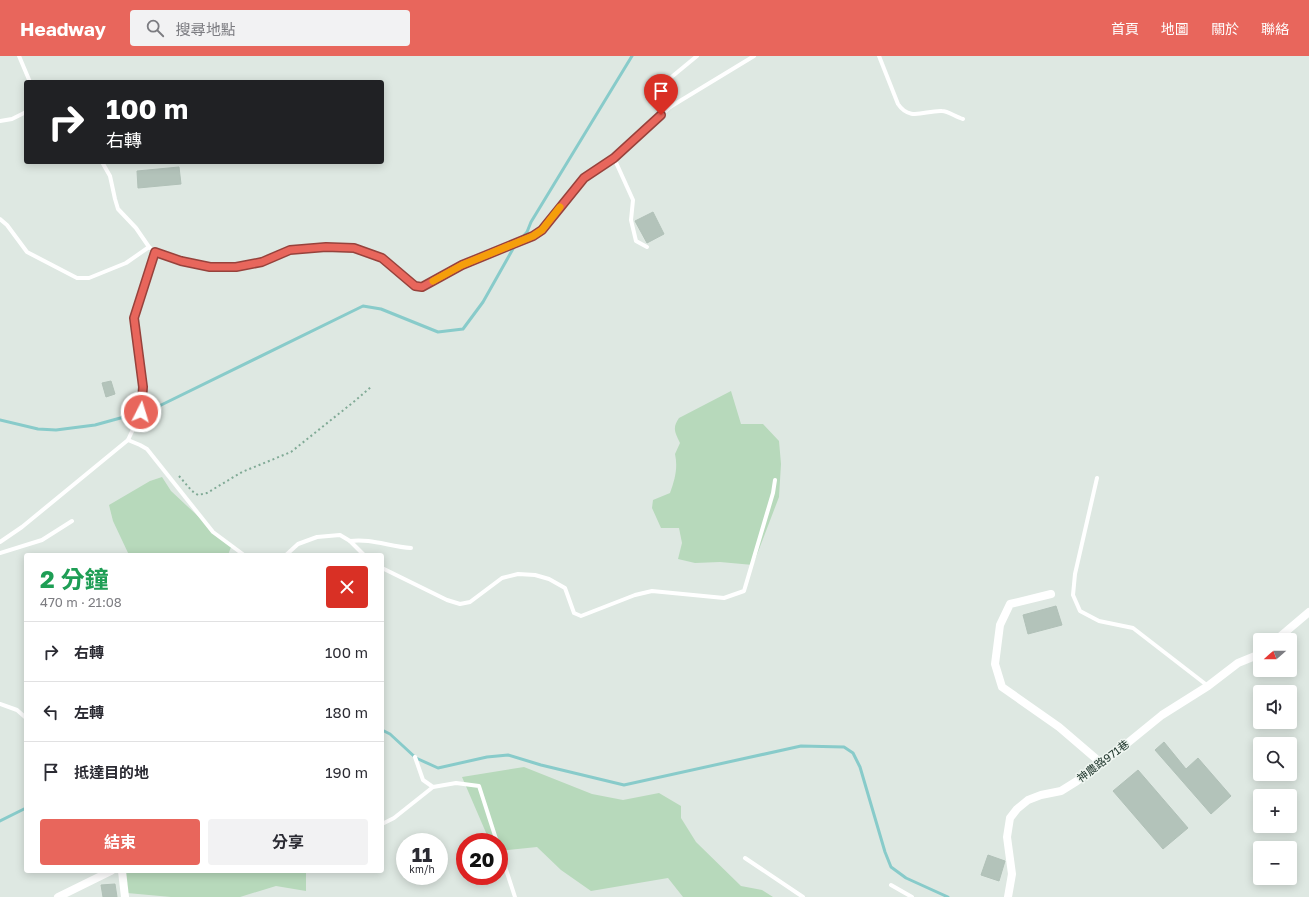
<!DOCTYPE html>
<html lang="zh-TW">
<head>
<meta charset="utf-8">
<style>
	body { margin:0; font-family:"Golos Text","Noto Sans TC",sans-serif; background:#f2f2f3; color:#2b2b33; height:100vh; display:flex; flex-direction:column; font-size:15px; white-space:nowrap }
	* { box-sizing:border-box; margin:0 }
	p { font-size:13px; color:#7c7c81 }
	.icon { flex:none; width:22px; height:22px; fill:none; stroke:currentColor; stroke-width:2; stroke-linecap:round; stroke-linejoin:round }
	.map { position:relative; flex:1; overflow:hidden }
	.drawer { position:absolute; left:24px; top:497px; width:360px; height:320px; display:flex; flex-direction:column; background:#fff; border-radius:4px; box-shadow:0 2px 10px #0003 }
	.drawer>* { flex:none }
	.top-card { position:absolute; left:24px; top:24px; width:360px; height:84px; border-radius:4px; box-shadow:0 2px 10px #0003; background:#202124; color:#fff; overflow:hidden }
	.needle { width:26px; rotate:250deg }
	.controls { position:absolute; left:1253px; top:577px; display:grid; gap:8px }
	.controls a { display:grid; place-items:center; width:44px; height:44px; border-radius:4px; background:#fff; box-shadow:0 2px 10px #0003; font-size:20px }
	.speed { position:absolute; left:396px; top:777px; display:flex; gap:8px; font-size:20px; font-weight:700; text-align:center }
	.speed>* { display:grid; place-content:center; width:52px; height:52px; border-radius:50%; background:#fff; box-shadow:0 2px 10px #0003; line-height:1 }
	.speed small { font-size:10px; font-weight:400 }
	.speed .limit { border:6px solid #d22; background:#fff; color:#111 }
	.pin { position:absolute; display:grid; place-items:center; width:34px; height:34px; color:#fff; margin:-41px -17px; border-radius:50% 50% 50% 0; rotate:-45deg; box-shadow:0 0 4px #0007 }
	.pin .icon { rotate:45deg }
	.me { position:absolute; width:44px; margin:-22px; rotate:5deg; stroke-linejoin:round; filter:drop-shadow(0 0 3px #0008) }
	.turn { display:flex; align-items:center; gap:14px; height:84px; padding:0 16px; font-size:18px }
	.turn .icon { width:52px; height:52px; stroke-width:2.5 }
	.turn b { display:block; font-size:28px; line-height:34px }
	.round { display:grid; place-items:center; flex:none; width:42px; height:42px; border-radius:4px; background:#f2f2f3 }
	.head { display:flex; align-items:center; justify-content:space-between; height:68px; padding:0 16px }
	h1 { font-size:24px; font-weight:700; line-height:30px; color:#1e9e55 }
	.action { display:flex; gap:8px; margin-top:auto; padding:8px 16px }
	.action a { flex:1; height:46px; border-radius:4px; background:#e8665c; color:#fff; font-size:16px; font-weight:700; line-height:46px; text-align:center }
	.action a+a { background:#f2f2f3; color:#2b2b33 }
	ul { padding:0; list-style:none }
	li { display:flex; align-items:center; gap:12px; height:60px; padding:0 16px; border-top:1px solid #e1e1e2 }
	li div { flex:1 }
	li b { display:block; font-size:15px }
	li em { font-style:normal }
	header { display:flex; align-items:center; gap:24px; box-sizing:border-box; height:56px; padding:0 20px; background:#e8665c; color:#fff }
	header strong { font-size:19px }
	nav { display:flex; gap:22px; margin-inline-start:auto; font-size:14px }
	.search { width:280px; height:36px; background:#f2f2f3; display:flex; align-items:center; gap:10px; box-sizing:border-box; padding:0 14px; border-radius:4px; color:#7c7c81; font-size:15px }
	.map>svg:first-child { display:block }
	.green { fill:#b7d9bb }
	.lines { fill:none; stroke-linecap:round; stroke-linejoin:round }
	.stream { stroke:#88cbca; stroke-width:3 }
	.building { fill:#b3c3ba; stroke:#b1c1b8 }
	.path { stroke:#80aa96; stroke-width:2; stroke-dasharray:2 3; stroke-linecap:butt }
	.lane { stroke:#fff; stroke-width:4 }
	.street { stroke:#fff; stroke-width:8 }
	.route-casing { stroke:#97423c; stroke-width:10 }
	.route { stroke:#e8665c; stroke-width:7 }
	.slow { stroke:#f59e0b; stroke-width:7 }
	.labels { text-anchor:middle; stroke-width:3; stroke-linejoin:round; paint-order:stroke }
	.street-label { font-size:11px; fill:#20372d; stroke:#eef5f0 }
</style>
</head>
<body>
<header>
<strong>Headway</strong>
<div class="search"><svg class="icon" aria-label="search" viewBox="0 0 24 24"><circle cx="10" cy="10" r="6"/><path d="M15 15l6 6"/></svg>搜尋地點</div>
<nav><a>首頁</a><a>地圖</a><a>關於</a><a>聯絡</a></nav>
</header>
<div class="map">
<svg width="1309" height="841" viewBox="0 0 1309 841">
	<rect width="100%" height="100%" fill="#dee8e2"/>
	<g class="green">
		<path d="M731,335L741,368H763L779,385L781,408L779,441L753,509L720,506L695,507L678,503L682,487L679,472H661L652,452L653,444L670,437C675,423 678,412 675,398L680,387C675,376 672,372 679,362Z"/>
		<path d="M162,421L171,435L231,491L228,499H129L113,465L109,449L150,425Z"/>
		<path d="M524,711L592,738L623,744L659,737L681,750V762L696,786L741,830L762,834L773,841H683L668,822L591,835L561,814L537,791L499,795V786H490L462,721Z"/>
		<path d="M122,815H177L183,817L185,815H306V835L276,830L240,841H171L127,837Z"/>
	</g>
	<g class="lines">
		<g class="stream">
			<path d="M0,364L38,373L56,374L95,369L153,353L363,250L381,253L438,276L463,273L483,246L514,191L527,176L531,166L632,0"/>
			<path d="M382,674L390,678L416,702L438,712L487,701L508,699L541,709L624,729L801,690L844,691L853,697L860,711L885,796L891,811L906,822L948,841"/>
			<path d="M0,765L26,752"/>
		</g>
	</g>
	<g class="building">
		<path d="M179,111L181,128L138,132L137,115Z"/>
		<path d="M653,156L664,178L647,187L635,165Z"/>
		<path d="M111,325L115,338L106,341L102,327Z"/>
		<path d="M1056,550L1062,569L1028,578L1023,559Z"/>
		<path d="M1164,686L1186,713L1198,702L1231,740L1211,758L1155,694Z"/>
		<path d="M1138,714L1188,772L1163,793L1113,735Z"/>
		<path d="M988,799L1005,805L999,825L981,819Z"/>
		<path d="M115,828L117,841H103L101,829Z"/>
	</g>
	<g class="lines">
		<path class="path" d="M179,420L192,435L198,439L207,437L242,416L291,396L356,344L372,330"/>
		<g class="lane">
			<path d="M19,0L30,26"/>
			<path d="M879,0L898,48C910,66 925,54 942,55C948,55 956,61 963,63"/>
			<path d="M670,51L662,38L663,28L697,0"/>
			<path d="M0,65L12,63L26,56"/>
			<path d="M614,102L633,144L631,164L636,185L647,191"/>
			<path d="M102,106L110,120L115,143L118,153L136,172L149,191L155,196L181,205L210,211H236L262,206L290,194L326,191L354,192L382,202L415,230L422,231L462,209L533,180L542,175L584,122L614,102L670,51L754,0"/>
			<path d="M0,163L7,169L27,196L77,222H89L126,207L149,191"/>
			<path d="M128,384L140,389L147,393L213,476L244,499"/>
			<path d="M1097,422L1075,518L1073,539L1080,555L1099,565L1133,572L1208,630"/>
			<path d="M350,485L364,499"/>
			<path d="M0,486L22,471L128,384L141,356L143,331L135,262L155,196"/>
			<path d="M0,497L42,484L72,465"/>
			<path d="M286,499L298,488L317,481L340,479L350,485C370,482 391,491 411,492"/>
			<path d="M382,512L447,544L460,548L470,546L502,522L518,518L535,519L549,523L565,532L574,557L581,560L635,539L652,535L724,542L744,535L773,437L775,424"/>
			<path d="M0,648L17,654L26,662"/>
			<path d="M433,731L456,727L479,730L497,786"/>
			<path d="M382,768L394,762L433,731L423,724L415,701"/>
			<path d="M499,792L515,841"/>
			<path d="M745,802L803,841"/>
			<path d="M891,829L912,841"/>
		</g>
		<g class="street">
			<path d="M1051,538L1010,548L1000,569L995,608L1002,631L1059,671L1101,707"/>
			<path d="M1276,584L1309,556"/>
			<path d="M122,815L125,841"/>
			<path d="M58,841L111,815"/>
			<path d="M1008,841L1012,818L1007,781L1010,762L1017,753L1028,744L1041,739L1061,735L1077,725L1119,694L1162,659L1208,630L1238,607L1260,598"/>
		</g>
	</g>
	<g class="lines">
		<defs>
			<path id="route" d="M141,356L143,331L134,262L155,196L181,205L210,211H236L262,206L290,194L326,191L354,192L382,202L415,230L422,231L462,209L533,180L542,174L584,122L614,102L661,59"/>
		</defs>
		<use href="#route" class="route-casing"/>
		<use href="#route" class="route"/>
		<path class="slow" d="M433,225L462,209L533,180L542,174L560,151"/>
	</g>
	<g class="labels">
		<g class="street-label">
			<text transform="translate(1103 705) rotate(-37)" y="4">神農路971巷</text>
		</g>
	</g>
</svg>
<div class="controls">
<a><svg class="needle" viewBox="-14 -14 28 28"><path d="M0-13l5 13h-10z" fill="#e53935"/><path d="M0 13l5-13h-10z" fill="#7c7c81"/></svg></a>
<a><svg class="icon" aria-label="sound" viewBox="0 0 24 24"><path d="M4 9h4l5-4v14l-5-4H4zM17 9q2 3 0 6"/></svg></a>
<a><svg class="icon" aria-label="search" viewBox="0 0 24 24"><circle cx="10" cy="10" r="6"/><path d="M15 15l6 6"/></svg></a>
<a>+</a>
<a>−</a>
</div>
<div class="speed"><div>11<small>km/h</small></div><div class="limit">20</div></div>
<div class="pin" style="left:661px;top:59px;background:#d93025"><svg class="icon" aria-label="arrive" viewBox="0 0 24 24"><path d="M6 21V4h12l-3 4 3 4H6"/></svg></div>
<svg class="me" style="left:141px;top:356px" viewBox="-20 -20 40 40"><circle r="17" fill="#e8665c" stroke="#fff" stroke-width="3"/><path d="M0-11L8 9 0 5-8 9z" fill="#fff"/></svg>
<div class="top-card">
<div class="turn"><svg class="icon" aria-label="right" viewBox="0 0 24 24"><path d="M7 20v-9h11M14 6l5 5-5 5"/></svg><div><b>100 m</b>右轉</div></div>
</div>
<section class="drawer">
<div class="head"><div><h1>2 分鐘</h1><p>470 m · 21:08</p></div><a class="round" style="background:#d93025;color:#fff"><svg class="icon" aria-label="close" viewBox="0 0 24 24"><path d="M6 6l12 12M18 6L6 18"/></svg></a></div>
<ul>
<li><svg class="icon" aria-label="right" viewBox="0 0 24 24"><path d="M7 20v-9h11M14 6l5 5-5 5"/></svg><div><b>右轉</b></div><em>100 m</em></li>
<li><svg class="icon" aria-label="left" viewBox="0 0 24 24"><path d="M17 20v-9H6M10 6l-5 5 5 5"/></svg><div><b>左轉</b></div><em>180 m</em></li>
<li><svg class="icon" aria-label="arrive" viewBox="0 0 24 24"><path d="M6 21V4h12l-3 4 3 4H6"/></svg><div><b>抵達目的地</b></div><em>190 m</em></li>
</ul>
<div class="action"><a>結束</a><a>分享</a></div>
</section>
</div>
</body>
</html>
